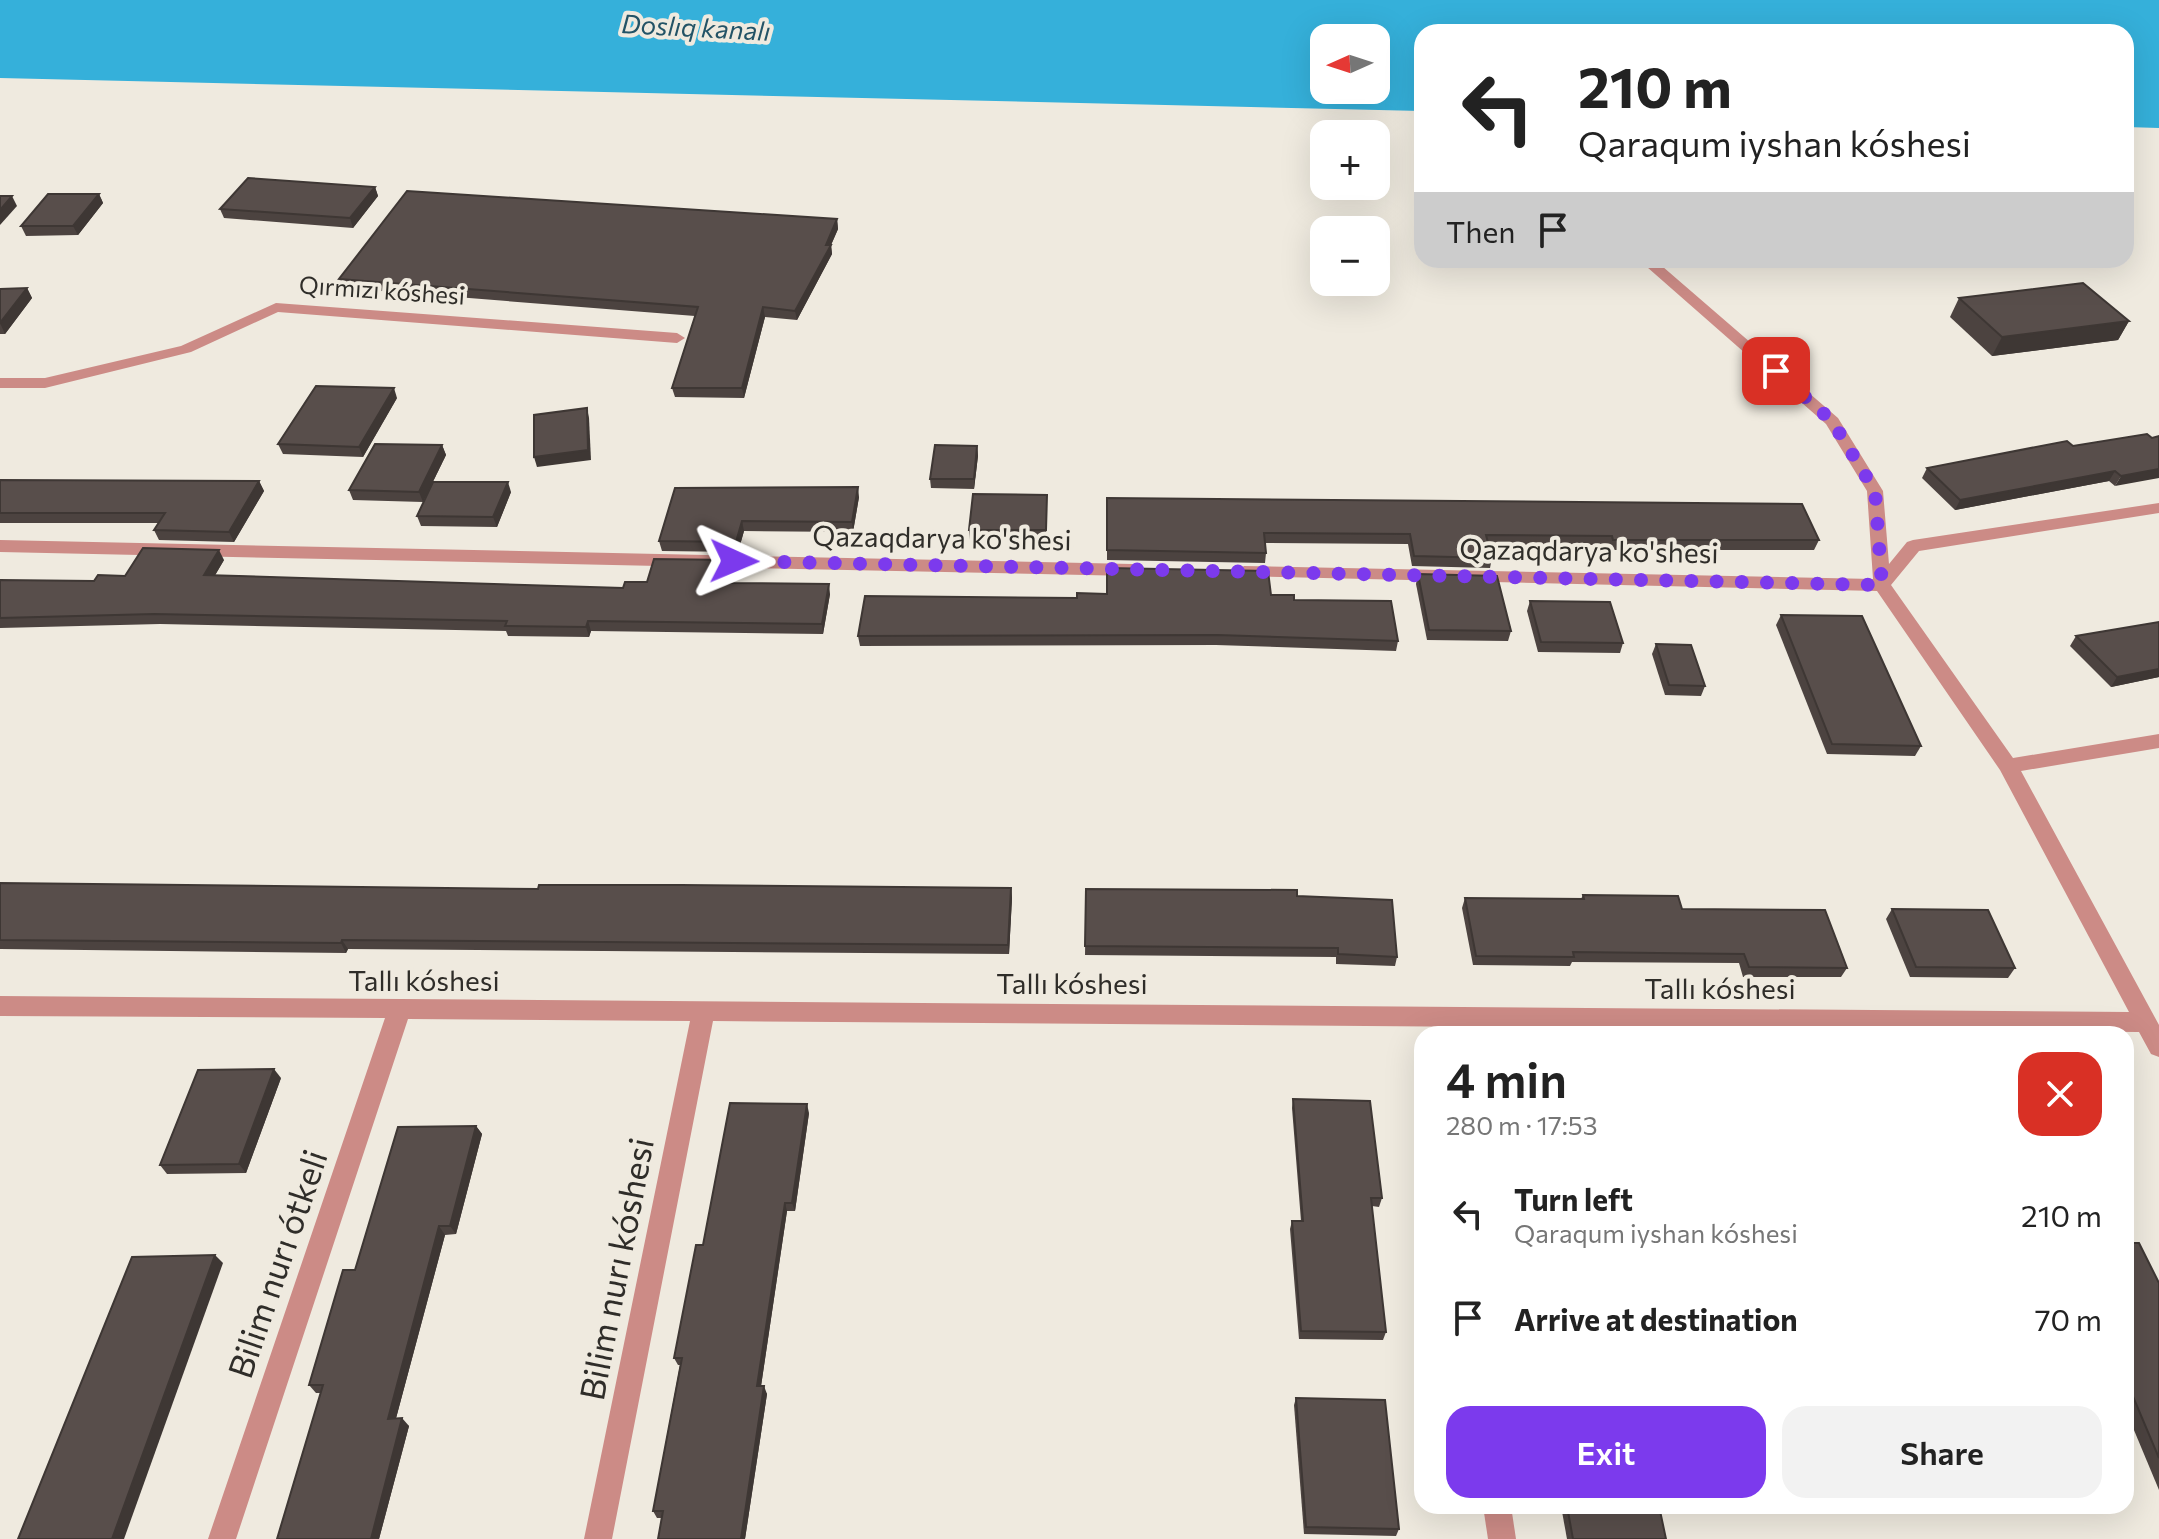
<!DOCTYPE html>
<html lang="en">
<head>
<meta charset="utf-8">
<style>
	body { margin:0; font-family:Commissioner,sans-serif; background:#f2f2f2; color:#222; height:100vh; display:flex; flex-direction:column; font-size:30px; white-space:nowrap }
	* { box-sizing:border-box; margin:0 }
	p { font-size:26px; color:#767676 }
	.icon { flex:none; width:44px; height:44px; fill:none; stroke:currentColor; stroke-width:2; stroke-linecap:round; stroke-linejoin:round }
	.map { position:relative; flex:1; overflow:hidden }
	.side { position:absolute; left:1414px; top:1026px; width:720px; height:488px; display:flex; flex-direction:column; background:#fff; border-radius:24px; box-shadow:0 8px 32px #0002 }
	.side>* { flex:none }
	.banner { position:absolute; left:1414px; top:24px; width:720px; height:244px; border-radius:24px; box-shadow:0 8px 32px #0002; background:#fff; color:#222; overflow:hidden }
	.needle { width:52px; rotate:267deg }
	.buttons { position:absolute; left:1310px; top:24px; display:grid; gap:16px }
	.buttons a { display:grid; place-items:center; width:80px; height:80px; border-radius:16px; background:#fff; box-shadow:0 8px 32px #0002; font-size:40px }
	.pin { position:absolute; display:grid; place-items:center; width:68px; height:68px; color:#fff; margin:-34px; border-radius:16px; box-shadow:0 4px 12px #0006 }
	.me { position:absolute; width:88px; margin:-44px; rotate:91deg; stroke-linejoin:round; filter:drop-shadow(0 0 6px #0008) }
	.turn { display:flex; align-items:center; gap:28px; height:168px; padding:0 32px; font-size:36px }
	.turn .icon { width:104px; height:104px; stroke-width:2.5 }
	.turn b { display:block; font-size:56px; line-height:68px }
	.then { display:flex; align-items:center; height:76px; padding:0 32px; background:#0003; gap:16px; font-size:30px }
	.round { display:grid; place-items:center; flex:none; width:84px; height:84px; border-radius:24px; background:#f2f2f2 }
	.head { display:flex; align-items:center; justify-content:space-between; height:136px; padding:0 32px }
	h1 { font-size:48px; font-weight:600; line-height:60px }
	.primary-button { display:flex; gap:16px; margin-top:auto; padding:16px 32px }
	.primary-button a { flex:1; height:92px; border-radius:24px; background:#7c3aed; color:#fff; font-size:32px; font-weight:600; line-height:92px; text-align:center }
	.primary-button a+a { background:#f2f2f2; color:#222 }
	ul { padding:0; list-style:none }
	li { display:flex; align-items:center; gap:24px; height:104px; padding:0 32px }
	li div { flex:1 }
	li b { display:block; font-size:30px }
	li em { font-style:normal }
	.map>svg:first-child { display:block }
	.water { fill:#35b0da; fill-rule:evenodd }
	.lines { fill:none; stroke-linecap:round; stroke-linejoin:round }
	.minor { fill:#cc8b86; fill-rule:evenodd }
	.wall { fill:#4c4340 }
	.shaded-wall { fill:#3e3734 }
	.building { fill:#584e4b; stroke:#3e3734; stroke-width:2 }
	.route { stroke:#7c3aed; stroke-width:14; stroke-dasharray:0 25.2 }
	.labels { text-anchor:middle; stroke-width:8; stroke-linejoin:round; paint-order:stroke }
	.far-street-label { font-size:24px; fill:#2f2d29; stroke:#efeadf }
	.far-water-label { font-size:26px; font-style:italic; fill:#235366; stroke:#efeadf }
	.street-label { font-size:28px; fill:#2f2d29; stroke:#efeadf }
	.near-street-label { font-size:34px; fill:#2f2d29; stroke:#efeadf }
</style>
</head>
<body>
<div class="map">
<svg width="2159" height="1539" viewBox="0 0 2159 1539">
	<rect width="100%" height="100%" fill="#efeadf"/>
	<path class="water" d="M0,0H2159V128L2126,127V32H1422V111L0,78ZM1324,38H1376V90H1324Z"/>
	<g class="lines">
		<g class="minor">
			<path d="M1639,260H1655L1838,418L1883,491L1889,564L1907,542L1913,540L2159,503V513L1919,551L1891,585L2013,758L2159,734V748L2021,771L2159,1025V1057L2151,1054L2139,1032L713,1021L612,1539H584L690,1021L408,1019L236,1539H208L385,1018L0,1016V996L2129,1012L2000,770L1877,591L1238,576L1235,572L1244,566L1873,579L1867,491L1826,424Z"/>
			<path d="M276,303L677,333L685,338L677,343L278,312L191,352L45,388H0V378H45L181,346Z"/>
			<path d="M0,540L1132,564L1141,570L1132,576L0,552Z"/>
			<path d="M1483,1506H1511L1516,1539H1488Z"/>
		</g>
	</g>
	<g class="wall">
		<path d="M375,187L378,196L353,228L224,218L220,209Z"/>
		<path d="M99,194L103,203L78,235L26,236L21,226Z"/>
		<path d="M837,219L838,229L831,245L832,254L797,320L765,317L744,398L675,397L672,388L695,316L343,288L339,279Z"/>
		<path d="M27,288L32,298L5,334H0V289Z"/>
		<path d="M1959,298L2129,321L2118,340L1992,356L1950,317Z"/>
		<path d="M397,398L363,457L283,454L278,444Z"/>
		<path d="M2147,434L2115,486L2109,481L1955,510L1922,478L1927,468L2073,446Z"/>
		<path d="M442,445L446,455L423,502L353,500L349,490Z"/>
		<path d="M977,446L978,456L974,489L931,488L930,479Z"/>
		<path d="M0,480L259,481L264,491L234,542L159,540L154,530L159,523H0Z"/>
		<path d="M675,488L859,497L853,532L744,531L738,552L662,551L659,541Z"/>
		<path d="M511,492L497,527L421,526L417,516Z"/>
		<path d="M1047,495L1046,540H970L969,530Z"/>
		<path d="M1107,498L1819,540L1814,550H1610L1609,545H1489L1492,558L1490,568L1412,566L1408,544L1265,543L1266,553L1265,563L1107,560Z"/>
		<path d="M224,560L215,575L623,588L647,582L734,570L731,583L830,594L823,634L591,631L589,637L508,636L506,631L160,624L0,628V580L94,581Z"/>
		<path d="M1418,574L1511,631L1508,641L1427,640L1416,584Z"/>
		<path d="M1271,595L1294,600L1398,641L1396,651L1216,645L860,646L858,636L1077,598Z"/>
		<path d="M1530,601L1623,643L1620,653L1538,652L1527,611Z"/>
		<path d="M1781,615L1921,746L1915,756L1827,754L1776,625Z"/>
		<path d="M2159,622V677L2111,687L2070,646L2076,636Z"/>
		<path d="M1656,644L1705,686L1701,696L1665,695L1652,654Z"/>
		<path d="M0,883L538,889L1011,888L1012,898L1009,954L348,949L346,953L0,949Z"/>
		<path d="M1086,889L1297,896L1397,957L1395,966L1336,964V957L1085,955Z"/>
		<path d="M1583,895L1682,909L1847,968L1841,977H1743L1739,963L1572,962L1570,966L1473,965L1462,908L1465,898L1581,899Z"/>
		<path d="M1892,909L2015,968L2008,978L1910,977L1886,919Z"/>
		<path d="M281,1078L246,1173L167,1174L160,1165Z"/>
		<path d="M1293,1099L1382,1198L1379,1207L1372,1206L1386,1332L1383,1340L1299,1339L1290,1229L1292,1221H1301L1292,1108Z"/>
		<path d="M809,1113L795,1211H787L761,1386L767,1394L745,1539H658L662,1518H657L653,1511L680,1365H678L674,1358L703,1245Z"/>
		<path d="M476,1126L482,1134L456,1234L445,1235L396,1418L409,1426L379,1539H277L321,1393H316L309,1385L355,1270Z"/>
		<path d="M2126,1239L2159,1283V1490L2126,1411Z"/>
		<path d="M1296,1398L1399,1529L1396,1536L1304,1534L1294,1405Z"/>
		<path d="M1561,1506H1659L1666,1539H1567Z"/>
	</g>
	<g class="shaded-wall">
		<path d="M375,187L378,196L353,228L350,218Z"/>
		<path d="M99,194L103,203L78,235L73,226Z"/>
		<path d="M12,196L17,206L0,225V210Z"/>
		<path d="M837,219L838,229L831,245L832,254L797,320L795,311L826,245Z"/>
		<path d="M27,288L32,298L5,334L0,323Z"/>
		<path d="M763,307L765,317L744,398L742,388Z"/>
		<path d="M2129,321L2118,340L1992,356L2002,337Z"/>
		<path d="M394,388L397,398L363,457L359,447Z"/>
		<path d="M587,408L589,418L591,460L537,467L534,457Z"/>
		<path d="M442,445L446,455L423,502L419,492Z"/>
		<path d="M977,446L978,456L974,489V479Z"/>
		<path d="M2159,469V478L2115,486L2121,476Z"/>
		<path d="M2115,471L2109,481L1955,510L1960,500Z"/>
		<path d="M259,481L264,491L234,542L229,532Z"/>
		<path d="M508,482L511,492L497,527L493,517Z"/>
		<path d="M858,487L859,497L853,532L852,522Z"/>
		<path d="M742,521L744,531L738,552L736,542Z"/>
		<path d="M219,550L224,560L210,584L204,575Z"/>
		<path d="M732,560L734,570L729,593L726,583Z"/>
		<path d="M829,584L830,594L823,634L822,624Z"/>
		<path d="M588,621L591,631L589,637L586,627Z"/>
		<path d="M2159,669V677L2111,687L2117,677Z"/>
		<path d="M1011,888L1012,898L1009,954L1008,945Z"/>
		<path d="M342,940L348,949L346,953L341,943Z"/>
		<path d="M274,1069L281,1078L246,1173L239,1164Z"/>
		<path d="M807,1104L809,1113L795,1211L792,1203Z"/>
		<path d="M476,1126L482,1134L456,1234L450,1226Z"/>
		<path d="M785,1203L787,1211L760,1393L757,1386Z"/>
		<path d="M439,1226L445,1235L394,1426L388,1419Z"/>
		<path d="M215,1255L223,1263L124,1539H112Z"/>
		<path d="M764,1386L767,1394L745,1539H741Z"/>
		<path d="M402,1418L409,1426L379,1539H371Z"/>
	</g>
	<g class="building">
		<path d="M248,178L375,187L350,218L220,209Z"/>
		<path d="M407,191L837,219L826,245H831L795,311L763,307L742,388H672L698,307L339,279Z"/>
		<path d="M48,194H99L73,226H21Z"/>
		<path d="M0,196H12L0,210Z"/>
		<path d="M2083,283L2129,321L2002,337L1959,298Z"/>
		<path d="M27,288L0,323V289Z"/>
		<path d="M316,386L394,388L359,447L278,444Z"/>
		<path d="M587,408L588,450L534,457V415Z"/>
		<path d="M2147,434L2152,438L2159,436V469L2121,476L2115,471L1960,500L1927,468L2067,441L2073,446Z"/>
		<path d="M375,444L442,445L419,492L349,490Z"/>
		<path d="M935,445L977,446L974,479H930Z"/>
		<path d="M0,480L259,481L229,532L154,530L165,513H0Z"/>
		<path d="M433,482H508L493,517L417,516Z"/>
		<path d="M858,487L852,522L742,521L736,542L659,541L675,488Z"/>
		<path d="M973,494L1047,495L1046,530H969Z"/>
		<path d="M1107,498L1802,504L1819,540H1613L1612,536L1486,535L1492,558L1414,556L1410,534L1264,533L1266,553L1107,550Z"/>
		<path d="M143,548L219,550L204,575L623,588L625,582H647L654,559L732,560L726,583L829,584L822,624L588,621L586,627L505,626L507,621L154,614L0,618V580L94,581L98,575L125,576Z"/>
		<path d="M1107,568L1268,571L1271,595H1294V600L1391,601L1398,641L1217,635L858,636L865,596L1077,598V593L1107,594Z"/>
		<path d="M1418,574L1497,576L1511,631L1429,630Z"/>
		<path d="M1530,601L1610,602L1623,643L1541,642Z"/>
		<path d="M1781,615L1862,616L1921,746L1832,744Z"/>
		<path d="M2159,622V669L2117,677L2076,636Z"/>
		<path d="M1656,644L1691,645L1705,686L1669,685Z"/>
		<path d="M0,883L538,889L539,885H681L1011,888L1008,945L342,940L341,943L0,940Z"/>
		<path d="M1086,889L1297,890V896L1392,900L1397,957L1338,954V948L1085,946Z"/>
		<path d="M1583,895L1678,896L1682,909L1825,910L1847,968L1749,967L1744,954L1573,952L1574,957L1476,956L1465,898L1584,899Z"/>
		<path d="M1892,909L1988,910L2015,968L1916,967Z"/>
		<path d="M274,1069L239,1164L160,1165L198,1070Z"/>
		<path d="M1293,1099L1370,1101L1382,1198H1371L1386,1332L1301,1331L1292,1221H1303Z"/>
		<path d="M730,1103L807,1104L792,1203H785L757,1386H764L741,1539H658L663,1511H653L682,1358H674L696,1245H703Z"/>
		<path d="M476,1126L450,1226H439L388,1419L402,1418L371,1539H277L323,1385H309L343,1270H355L398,1127Z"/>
		<path d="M2126,1239L2128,1243H2139L2159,1283V1458L2126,1380Z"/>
		<path d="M215,1255L112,1539H18L132,1257Z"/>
		<path d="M1296,1398L1385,1400L1399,1529L1306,1527Z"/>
		<path d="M1567,1506H1659L1666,1539H1573Z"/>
	</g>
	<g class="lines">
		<path class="route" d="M734,561L1882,585L1875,491L1832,421L1776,371"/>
	</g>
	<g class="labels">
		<g class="far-street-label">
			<text transform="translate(382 291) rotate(4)" y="8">Qırmızı kóshesi</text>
		</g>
		<g class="far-water-label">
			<text transform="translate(696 28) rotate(3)" y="9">Doslıq kanalı</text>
		</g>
		<g class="street-label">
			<text transform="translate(942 538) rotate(1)" y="10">Qazaqdarya ko'shesi</text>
			<text transform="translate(1589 551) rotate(1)" y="10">Qazaqdarya ko'shesi</text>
			<text x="424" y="991">Tallı kóshesi</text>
			<text x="1072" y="994">Tallı kóshesi</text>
			<text x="1720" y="999">Tallı kóshesi</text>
		</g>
		<g class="near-street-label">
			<text transform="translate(278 1264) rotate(-71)" y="12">Bilim nurı ótkeli</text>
			<text transform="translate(617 1269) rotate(-79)" y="12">Bilim nurı kóshesi</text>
		</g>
	</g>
</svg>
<div class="buttons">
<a><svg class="needle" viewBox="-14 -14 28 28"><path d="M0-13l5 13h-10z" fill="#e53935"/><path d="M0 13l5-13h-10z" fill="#767676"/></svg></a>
<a>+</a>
<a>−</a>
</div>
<div class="pin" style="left:1776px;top:371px;background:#d93025"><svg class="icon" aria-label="arrive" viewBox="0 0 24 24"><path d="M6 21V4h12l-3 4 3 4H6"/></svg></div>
<svg class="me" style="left:734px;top:561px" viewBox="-20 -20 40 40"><path d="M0-17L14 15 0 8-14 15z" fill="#7c3aed" stroke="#fff" stroke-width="4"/></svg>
<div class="banner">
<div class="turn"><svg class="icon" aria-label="left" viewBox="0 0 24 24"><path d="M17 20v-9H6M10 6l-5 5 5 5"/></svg><div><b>210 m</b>Qaraqum iyshan kóshesi</div></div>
<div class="then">Then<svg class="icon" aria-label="arrive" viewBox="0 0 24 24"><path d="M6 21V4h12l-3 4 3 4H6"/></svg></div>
</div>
<section class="side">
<div class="head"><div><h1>4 min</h1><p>280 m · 17:53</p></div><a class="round" style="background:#d93025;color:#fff"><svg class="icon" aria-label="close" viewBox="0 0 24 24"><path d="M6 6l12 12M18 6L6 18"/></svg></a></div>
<ul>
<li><svg class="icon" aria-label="left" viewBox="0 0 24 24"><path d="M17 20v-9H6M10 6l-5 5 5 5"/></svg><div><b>Turn left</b><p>Qaraqum iyshan kóshesi</p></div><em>210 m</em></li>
<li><svg class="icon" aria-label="arrive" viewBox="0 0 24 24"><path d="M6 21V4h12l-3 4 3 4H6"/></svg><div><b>Arrive at destination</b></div><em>70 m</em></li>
</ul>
<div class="primary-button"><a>Exit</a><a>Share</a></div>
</section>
</div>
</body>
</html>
